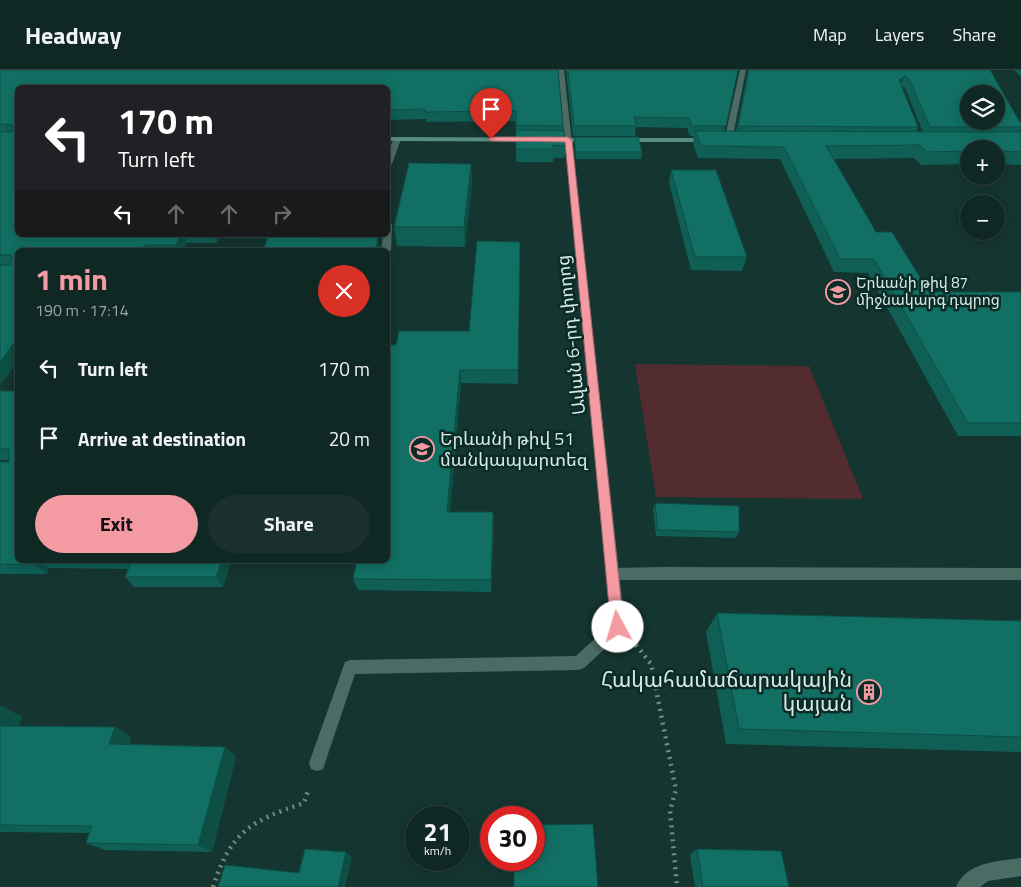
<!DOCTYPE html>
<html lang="en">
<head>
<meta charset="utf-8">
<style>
	body { margin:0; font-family:"Titillium Web","Noto Sans Armenian",sans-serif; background:#19302c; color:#f1f3f6; height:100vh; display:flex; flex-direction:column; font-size:19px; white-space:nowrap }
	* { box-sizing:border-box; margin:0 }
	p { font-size:16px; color:#9ca6a6 }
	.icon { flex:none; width:28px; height:28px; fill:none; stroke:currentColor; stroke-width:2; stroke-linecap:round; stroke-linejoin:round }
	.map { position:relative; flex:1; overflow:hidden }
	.details { position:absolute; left:15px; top:178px; width:375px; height:315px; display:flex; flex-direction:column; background:#102824; border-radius:8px; box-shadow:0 2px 12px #0003,0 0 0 1px #304441 }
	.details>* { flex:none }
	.hud { position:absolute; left:15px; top:15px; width:375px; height:152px; border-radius:8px; box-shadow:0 2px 12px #0003,0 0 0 1px #304441; background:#202124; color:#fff; overflow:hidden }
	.controls { position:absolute; left:960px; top:15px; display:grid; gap:10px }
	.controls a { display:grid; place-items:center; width:45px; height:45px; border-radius:50%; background:#102824; box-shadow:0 2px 12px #0003,0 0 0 1px #304441; font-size:25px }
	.speed { position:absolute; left:405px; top:736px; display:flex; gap:10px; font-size:25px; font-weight:700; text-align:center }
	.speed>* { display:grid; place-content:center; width:65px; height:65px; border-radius:50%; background:#102824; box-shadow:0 2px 12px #0003,0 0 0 1px #304441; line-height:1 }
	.speed small { font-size:12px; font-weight:400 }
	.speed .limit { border:8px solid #d22; background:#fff; color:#111 }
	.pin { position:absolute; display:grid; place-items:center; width:42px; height:42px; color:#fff; margin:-51px -21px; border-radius:50% 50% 50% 0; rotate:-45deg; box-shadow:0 0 5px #0007 }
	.pin .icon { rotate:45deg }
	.me { position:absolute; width:55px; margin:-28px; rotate:354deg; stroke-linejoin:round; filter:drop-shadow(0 0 4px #0008) }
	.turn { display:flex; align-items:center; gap:18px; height:105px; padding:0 20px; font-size:22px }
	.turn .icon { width:65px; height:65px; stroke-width:2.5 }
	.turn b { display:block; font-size:35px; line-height:42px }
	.lanes { display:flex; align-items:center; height:48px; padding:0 20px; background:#0003; justify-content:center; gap:25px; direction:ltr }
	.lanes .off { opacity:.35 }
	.round { display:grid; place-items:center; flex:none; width:52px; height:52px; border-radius:26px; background:#19302c }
	.summary { display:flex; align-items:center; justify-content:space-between; height:85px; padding:0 20px }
	h1 { font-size:30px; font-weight:700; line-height:38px; color:#f49aa2 }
	.cta { display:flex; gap:10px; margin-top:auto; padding:10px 20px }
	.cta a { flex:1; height:58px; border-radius:30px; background:#f49aa2; color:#111; font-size:20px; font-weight:700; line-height:58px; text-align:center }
	.cta a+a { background:#19302c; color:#f1f3f6 }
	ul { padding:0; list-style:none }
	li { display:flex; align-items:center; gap:15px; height:70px; padding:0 20px }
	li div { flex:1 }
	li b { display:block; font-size:19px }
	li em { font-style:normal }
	header { display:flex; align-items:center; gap:30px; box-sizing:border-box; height:70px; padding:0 25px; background:#102824; border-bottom:1px solid #304441 }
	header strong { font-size:24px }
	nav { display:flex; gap:28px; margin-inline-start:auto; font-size:18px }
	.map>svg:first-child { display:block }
	.green { fill:#532c30 }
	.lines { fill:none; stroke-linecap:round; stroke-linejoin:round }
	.path { stroke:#738c88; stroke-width:4.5; stroke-dasharray:2 5; stroke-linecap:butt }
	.lane { fill:#4c6b65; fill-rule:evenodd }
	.street { fill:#4c6b65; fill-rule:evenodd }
	.secondary { fill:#5a8c83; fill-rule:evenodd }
	.wall { fill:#0f5f55; fill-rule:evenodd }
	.shaded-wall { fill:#0d4e45 }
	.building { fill:#126f63; stroke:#0d4e45; fill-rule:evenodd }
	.route { fill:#f49aa2; stroke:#9f6469 }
	.labels { text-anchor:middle; stroke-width:5; stroke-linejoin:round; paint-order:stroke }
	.far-poi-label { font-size:15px; fill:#d7e9e5; stroke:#0a2b26; text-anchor:start }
	.street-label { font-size:18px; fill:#d7e9e5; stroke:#0a2b26 }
	.poi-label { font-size:18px; fill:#d7e9e5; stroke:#0a2b26; text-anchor:start }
	.near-poi-label { font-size:21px; fill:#d7e9e5; stroke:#0a2b26; text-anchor:end }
</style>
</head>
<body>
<header>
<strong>Headway</strong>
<nav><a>Map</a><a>Layers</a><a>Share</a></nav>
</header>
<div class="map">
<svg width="1021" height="817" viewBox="0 0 1021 817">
	<rect width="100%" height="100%" fill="#153530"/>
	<path class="green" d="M635,294L809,296L863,429L656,427Z"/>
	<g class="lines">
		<g class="path">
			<path d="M636,575L651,594L676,720L670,740L677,817"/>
			<path d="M213,817C231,761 251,751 304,733L309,718"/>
		</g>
		<g class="lane">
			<path d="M740,0H746L732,71L728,73L724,71Z"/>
			<path d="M663,497L1021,498V510H612L607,508L605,504L607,500L612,498Z"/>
			<path d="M618,550L623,552L625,557L623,562L584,598L579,600L355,604L323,699L317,701L311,699L309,693L345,592L350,590L576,586L613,552Z"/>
			<path d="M1021,788V806L988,811L980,817H956C966,792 998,791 1021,788Z"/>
		</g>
		<g class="street">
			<path d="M558,0H564L625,557L623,562L618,564L613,562L611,557Z"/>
			<path d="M394,67L401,69L392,94L388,96V85Z"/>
			<path d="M388,151L392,154L391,180L388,182V180H381L383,165H388Z"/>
		</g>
		<g class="secondary">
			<path d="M388,67L590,68L594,70L590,72L388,71Z"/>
			<path d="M619,68H710L714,70L710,72H619Z"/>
		</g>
	</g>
	<g class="wall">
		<path d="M0,0H558L563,56V61L565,76V88H553V92H516V51L426,52V49L388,50V18H18V165H221L217,173H187L184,180H18V290L0,316Z"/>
		<path d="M566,0H738L724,62H736L748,0H990L1021,54V59L1019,62H1021V95L996,94V79H969V94L921,95L914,88L833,89L876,162L929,222H1021V366H958L868,203L834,202L780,89L698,88L693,74L694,66H690L687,58L636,57L635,66H573ZM902,16L905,18L923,62H916L918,57Z"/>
		<path d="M1014,0H1021V7Z"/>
		<path d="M574,67L642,82L641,89H576L574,73Z"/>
		<path d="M471,94L472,112L465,177L397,176L394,157Z"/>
		<path d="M671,100L747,187L742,201L691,200L669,113Z"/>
		<path d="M265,165H328L327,168H378L379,177V180H263L267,171Z"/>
		<path d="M520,172L518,314L461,313L450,442H493L494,455L491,522L358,520L353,509L388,490L396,275L469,261Z"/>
		<path d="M0,321H18V490H231L223,517H134L125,507L128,499L49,498L47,504H0V392H9V390H0Z"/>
		<path d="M655,433L739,462L736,468L656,466L653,440Z"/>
		<path d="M717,543L1021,551V682L726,674L706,562Z"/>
		<path d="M0,636L22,647L18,656L115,657L131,667L129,674L225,677L236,687L212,782L105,780L86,773L90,763L0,762Z"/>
		<path d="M697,779L789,817H695L690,784Z"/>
	</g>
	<g class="shaded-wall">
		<path d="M905,6L901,15L899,10Z"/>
		<path d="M471,94L472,112L465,177L464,157Z"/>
		<path d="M181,165H184L187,173L184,180H178L176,175Z"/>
		<path d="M213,165H221L217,173Z"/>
		<path d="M323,165H328L324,177L322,168Z"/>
		<path d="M378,168L379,177V180H375Z"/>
		<path d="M145,175L148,180H142Z"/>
		<path d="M18,267V290L0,316V292Z"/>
		<path d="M460,300L461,313L449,454L447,442Z"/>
		<path d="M493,442L494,455L491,522V510Z"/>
		<path d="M38,490H40L49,498L47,504L36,495Z"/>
		<path d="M222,490H231L223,517L216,507Z"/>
		<path d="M2,636L22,647L13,667L0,660V640Z"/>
		<path d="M115,657L131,667L125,683L109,674Z"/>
		<path d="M225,677L236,687L212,782L198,775Z"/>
		<path d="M346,782L352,787L345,817H338Z"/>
	</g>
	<g class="building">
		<path d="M0,0H558L563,56L516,55V41L425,42V39L388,40V18H18V165H181L176,175H145L142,180H18V267L0,292V195H10L12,187L11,185H0V62H12L14,60L13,55L0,54Z"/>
		<path d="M568,0H738L726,56H692L689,48L634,47L637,56H574Z"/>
		<path d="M749,0H990L1021,54V57H930L909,9L905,6L899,10L918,57L738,56ZM969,24H996V51H969Z"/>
		<path d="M516,60L564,61L565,76L553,75V79H516Z"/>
		<path d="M695,61L1021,62V82L996,81V79H969V81L927,82L920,75L826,76L876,162H892L929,222H1021V353H968L874,189H840L784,77L701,76Z"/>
		<path d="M574,67H638L642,82H576Z"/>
		<path d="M409,93L471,94L464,157H394Z"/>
		<path d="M671,100H716L747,187H695Z"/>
		<path d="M269,165H323L322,168H378L375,180H263Z"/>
		<path d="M477,171L520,172L518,300H460L447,442H493L491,510L353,509L357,490H388V275H396L399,261H469Z"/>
		<path d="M0,321H18V490H38L36,495L0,494V392H9V379H0Z"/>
		<path d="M655,433L739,436V462L658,460Z"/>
		<path d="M132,490H222L216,507H125Z"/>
		<path d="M717,543L1021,551V667L739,659Z"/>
		<path d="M0,656L115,657L109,674L225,677L198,775L86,773L92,756L0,755Z"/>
		<path d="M593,754L598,817H514V790H534V755Z"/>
		<path d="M305,779L346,782L338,817H218L225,795L299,803Z"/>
		<path d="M697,779L781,781L789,817H703Z"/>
	</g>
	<path class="route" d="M568,67L572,70L624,557L622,561L618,563L613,561L611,557L565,72L491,71L488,69L491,67Z"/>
	<defs>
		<symbol id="school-ring" viewBox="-11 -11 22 22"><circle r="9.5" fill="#0a2b26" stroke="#f49aa2" stroke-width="1.5"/><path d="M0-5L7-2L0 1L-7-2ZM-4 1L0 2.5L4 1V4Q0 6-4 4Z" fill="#f49aa2"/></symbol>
		<symbol id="building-ring" viewBox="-11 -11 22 22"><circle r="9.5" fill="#0a2b26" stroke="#f49aa2" stroke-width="1.5"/><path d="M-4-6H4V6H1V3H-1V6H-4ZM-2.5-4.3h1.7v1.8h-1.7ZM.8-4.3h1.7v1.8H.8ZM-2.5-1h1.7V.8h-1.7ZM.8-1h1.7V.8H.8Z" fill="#f49aa2"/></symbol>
	</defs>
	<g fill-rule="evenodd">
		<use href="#school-ring" x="824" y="208" width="28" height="28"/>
		<use href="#school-ring" x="408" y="365" width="28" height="28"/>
		<use href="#building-ring" x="855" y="608" width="28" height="28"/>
	</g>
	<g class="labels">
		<g class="far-poi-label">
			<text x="856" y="218">Երևանի թիվ 87<tspan x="856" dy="17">միջնակարգ դպրոց</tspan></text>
		</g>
		<g class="street-label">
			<text transform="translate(571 265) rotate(-96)" y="6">Ավան 6-րդ փողոց</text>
		</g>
		<g class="poi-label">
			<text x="440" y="375">Երևանի թիվ 51<tspan x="440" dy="21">մանկապարտեզ</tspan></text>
		</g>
		<g class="near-poi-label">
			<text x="852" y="617">Հակահամաճարակային<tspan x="852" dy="24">կայան</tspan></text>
		</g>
	</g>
</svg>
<div class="controls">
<a><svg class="icon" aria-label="layers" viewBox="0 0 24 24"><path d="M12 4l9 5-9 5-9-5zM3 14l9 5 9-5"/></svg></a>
<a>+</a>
<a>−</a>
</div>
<div class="speed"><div>21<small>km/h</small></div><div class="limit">30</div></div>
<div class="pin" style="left:491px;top:69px;background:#d93025"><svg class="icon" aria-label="arrive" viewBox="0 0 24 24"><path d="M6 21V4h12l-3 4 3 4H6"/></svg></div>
<svg class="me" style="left:618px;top:557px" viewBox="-20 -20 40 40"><circle r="19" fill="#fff"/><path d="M0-13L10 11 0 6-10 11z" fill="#f49aa2"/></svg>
<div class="hud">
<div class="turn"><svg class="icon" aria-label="left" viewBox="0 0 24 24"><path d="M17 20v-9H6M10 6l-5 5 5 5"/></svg><div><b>170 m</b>Turn left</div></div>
<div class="lanes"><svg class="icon" aria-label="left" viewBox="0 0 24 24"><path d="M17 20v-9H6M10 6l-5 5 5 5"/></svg><svg class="icon off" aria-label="ahead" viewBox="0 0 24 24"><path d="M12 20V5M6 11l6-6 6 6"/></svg><svg class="icon off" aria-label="ahead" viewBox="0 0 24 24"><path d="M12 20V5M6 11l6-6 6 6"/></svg><svg class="icon off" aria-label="right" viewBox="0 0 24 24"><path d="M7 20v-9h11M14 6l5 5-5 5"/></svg></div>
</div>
<section class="details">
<div class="summary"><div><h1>1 min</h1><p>190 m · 17:14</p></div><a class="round" style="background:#d93025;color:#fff"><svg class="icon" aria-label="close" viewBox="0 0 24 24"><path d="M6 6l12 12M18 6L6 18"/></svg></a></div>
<ul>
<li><svg class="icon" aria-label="left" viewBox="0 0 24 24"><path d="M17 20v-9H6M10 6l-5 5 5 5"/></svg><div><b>Turn left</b></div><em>170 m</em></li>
<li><svg class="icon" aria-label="arrive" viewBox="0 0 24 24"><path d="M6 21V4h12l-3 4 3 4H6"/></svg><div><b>Arrive at destination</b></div><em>20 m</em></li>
</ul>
<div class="cta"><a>Exit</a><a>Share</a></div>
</section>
</div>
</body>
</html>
